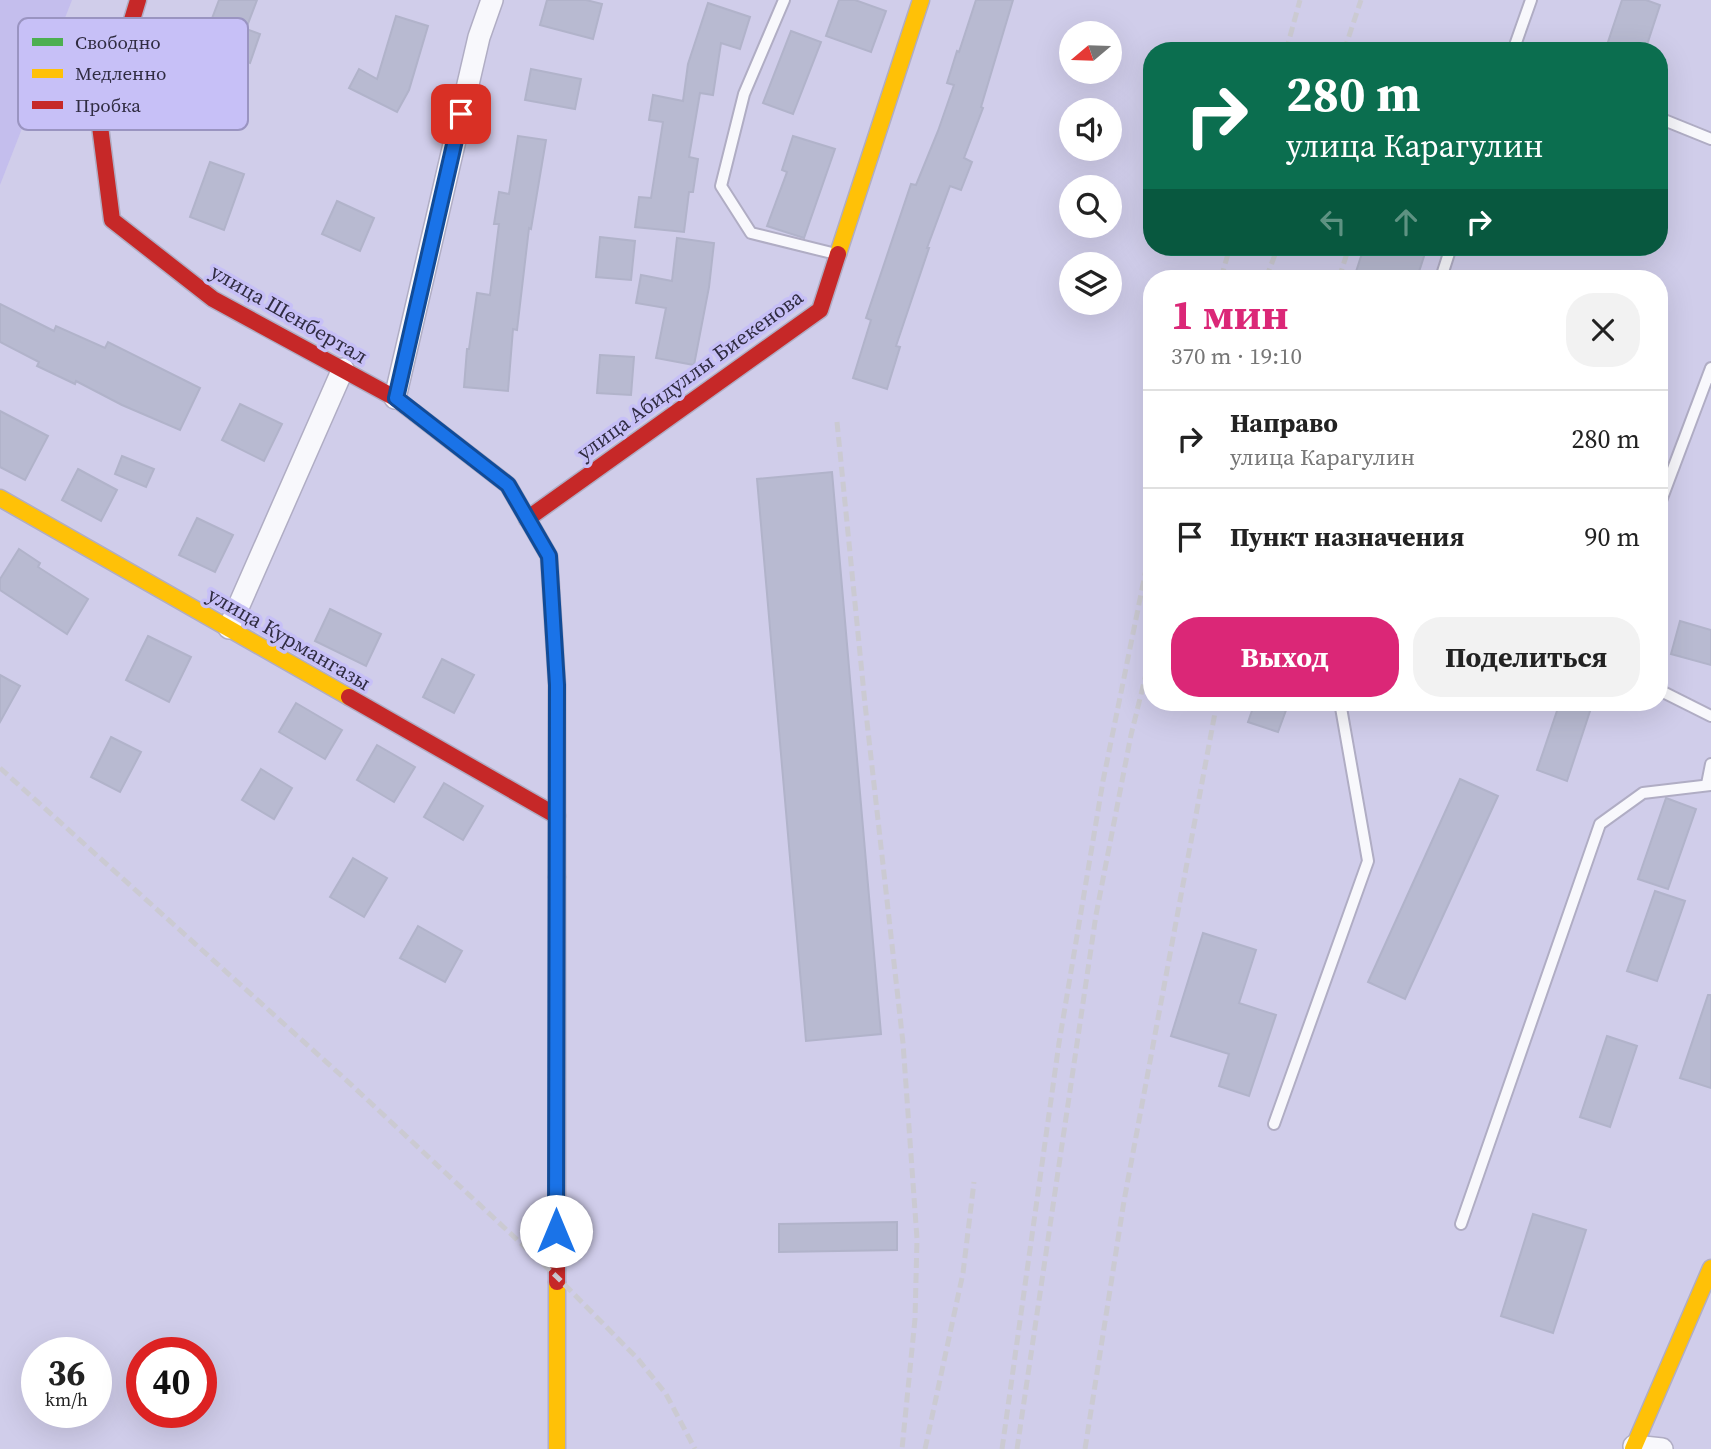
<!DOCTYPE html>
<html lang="ru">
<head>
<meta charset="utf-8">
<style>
	body { margin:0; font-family:"Source Serif 4",serif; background:#f2f2f2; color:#222; height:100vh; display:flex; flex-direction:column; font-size:26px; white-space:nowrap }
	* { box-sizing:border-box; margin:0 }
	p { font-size:23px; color:#767676 }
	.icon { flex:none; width:38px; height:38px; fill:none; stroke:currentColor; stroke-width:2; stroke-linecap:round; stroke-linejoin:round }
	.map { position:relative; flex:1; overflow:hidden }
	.sheet { position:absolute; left:1143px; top:270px; width:525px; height:441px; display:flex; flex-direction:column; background:#fff; border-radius:28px; box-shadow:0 7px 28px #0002 }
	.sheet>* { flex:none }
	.top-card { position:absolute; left:1143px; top:42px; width:525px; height:214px; border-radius:28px; box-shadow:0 7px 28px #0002; background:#0b6e4f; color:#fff; overflow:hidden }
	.needle { width:46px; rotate:251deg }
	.buttons { position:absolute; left:1059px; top:21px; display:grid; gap:14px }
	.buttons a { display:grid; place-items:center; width:63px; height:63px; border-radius:50%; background:#fff; box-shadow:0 7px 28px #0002; font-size:35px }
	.speed { position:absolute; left:21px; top:1337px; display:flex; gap:14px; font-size:35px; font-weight:700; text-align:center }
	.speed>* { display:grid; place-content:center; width:91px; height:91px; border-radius:50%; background:#fff; box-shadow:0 7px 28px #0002; line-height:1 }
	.speed small { font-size:18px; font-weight:400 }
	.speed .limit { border:10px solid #d22; background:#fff; color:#111 }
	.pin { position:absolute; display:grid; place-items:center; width:60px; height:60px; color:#fff; margin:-30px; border-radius:14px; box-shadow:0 4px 10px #0006 }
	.me { position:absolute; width:77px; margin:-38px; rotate:0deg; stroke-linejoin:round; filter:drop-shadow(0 0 5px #0008) }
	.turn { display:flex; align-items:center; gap:24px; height:147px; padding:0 28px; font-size:32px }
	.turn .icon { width:91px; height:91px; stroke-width:2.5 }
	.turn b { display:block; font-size:49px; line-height:60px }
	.lanes { display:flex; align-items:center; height:66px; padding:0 28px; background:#0003; justify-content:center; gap:35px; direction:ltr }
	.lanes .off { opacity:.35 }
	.round { display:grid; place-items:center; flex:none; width:74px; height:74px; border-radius:28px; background:#f2f2f2 }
	.headline { display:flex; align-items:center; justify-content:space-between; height:119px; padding:0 28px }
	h1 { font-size:42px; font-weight:700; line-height:52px; color:#db2777 }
	.primary-button { display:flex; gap:14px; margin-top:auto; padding:14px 28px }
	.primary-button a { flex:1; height:80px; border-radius:28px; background:#db2777; color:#fff; font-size:28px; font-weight:700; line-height:80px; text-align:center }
	.primary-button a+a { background:#f2f2f2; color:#222 }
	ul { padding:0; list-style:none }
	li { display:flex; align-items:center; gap:21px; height:98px; padding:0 28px; border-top:2px solid #e0e0e0 }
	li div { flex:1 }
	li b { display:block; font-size:26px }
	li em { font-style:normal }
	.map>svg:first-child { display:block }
	.built { fill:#c4beed }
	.building { fill:#b8bad1; stroke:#b1b3ca; stroke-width:2 }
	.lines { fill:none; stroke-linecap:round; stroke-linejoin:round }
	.lane-casing { stroke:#b0adc4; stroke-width:14 }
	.street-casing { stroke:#b0adc4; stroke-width:24 }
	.fast-casing { stroke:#b0adc4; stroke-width:19 }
	.slow-casing { stroke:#b0adc4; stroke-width:19 }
	.jam-casing { stroke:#b0adc4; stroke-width:19 }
	.lane { stroke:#f8f8fc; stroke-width:10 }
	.street { stroke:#f8f8fc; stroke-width:21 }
	.fast { stroke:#4caf50; stroke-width:16 }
	.slow { stroke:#ffc107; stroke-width:16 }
	.jam { stroke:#c62828; stroke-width:16 }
	.rail { stroke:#cbcad2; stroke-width:5; stroke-dasharray:10 5; stroke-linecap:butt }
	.route-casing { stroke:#114b97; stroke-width:18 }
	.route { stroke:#1a73e8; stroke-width:12 }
	.labels { text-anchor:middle; stroke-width:7; stroke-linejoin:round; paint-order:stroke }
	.street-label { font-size:21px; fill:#302c42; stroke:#c7c0f7 }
	.key { fill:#c7c0f7; stroke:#9a94c1; stroke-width:2 }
	.key-label { font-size:19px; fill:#302c42 }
</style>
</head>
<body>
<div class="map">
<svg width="1711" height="1449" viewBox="0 0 1711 1449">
	<rect width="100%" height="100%" fill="#d0cdea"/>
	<path class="built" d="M0,0H72L0,185Z"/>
	<g class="building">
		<path d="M219,0H257L246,29L260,34L250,63L202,45Z"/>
		<path d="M547,0H586L602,4L593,39L540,25Z"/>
		<path d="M839,0H855L886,11L871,52L826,36Z"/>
		<path d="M976,0H1013L981,107L983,108L964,158L972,162L961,190L950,186L927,248H929L896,346L900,347L887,389L853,378L871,320L866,318L911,184L916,185L938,131L954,85L947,83L957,51L959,52Z"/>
		<path d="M1622,0H1646L1660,5L1645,51H1605Z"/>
		<path d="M708,3L750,17L740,49L721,43L713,95L700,93L689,157L698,159L693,192H689L684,232L635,227L639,197L651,198L663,122L649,120L653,95L683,101L688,64Z"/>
		<path d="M396,16L428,26L409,90L397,112L349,88L359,69L377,79Z"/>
		<path d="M791,31L821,42L793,114L763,103Z"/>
		<path d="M531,69L581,79L575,109L525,100Z"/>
		<path d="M518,136L546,140L531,229L529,228L517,330L513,329L508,391L464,387L467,349H469L477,293L490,295L499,224H494L499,192L509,194Z"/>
		<path d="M793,136L835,149L804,238L767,226L787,172L782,170Z"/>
		<path d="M210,162L244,174L224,230L190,217Z"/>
		<path d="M337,201L374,218L360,251L322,234Z"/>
		<path d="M600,237L635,241L631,280L596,277Z"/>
		<path d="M677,238L714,243L709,287L694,365L656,358L666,308L636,303L641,275L672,281Z"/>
		<path d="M1364,247H1427L1417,278H1354Z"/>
		<path d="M0,304L54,331L56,326L105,348L108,342L200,388L180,430L122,405L76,381L75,384L37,366L39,362L0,342Z"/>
		<path d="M600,355L634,357L631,395L597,393Z"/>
		<path d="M240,404L282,424L264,461L222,440Z"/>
		<path d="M0,411L48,436L25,480L0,467Z"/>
		<path d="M122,456L154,469L146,487L115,474Z"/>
		<path d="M78,469L117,490L101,521L62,500Z"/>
		<path d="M832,472L881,1034L806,1041L757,479Z"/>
		<path d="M197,518L233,535L215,572L179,555Z"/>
		<path d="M19,549L40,563L38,567L88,599L67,634L0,590V579Z"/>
		<path d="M330,609L381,634L366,666L315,641Z"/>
		<path d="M1680,621L1711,630V665L1671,654Z"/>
		<path d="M148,636L191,657L169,702L126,680Z"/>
		<path d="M442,659L474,675L454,713L423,697Z"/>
		<path d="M0,675L20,686L0,722Z"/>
		<path d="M1255,702H1289L1278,732L1248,722Z"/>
		<path d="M1560,702H1593L1567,781L1537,770Z"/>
		<path d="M296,703L342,730L325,759L279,732Z"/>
		<path d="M111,737L141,752L120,792L91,777Z"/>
		<path d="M377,745L415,767L394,802L357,780Z"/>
		<path d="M261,769L292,788L274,819L242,800Z"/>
		<path d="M1460,779L1498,796L1405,999L1368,982Z"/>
		<path d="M444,783L483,806L463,840L424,817Z"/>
		<path d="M1666,798L1696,809L1668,889L1638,879Z"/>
		<path d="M353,858L387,878L364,917L330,897Z"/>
		<path d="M1655,891L1685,901L1657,981L1627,971Z"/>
		<path d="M418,926L462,951L445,982L400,958Z"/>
		<path d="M1203,933L1256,950L1239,1003L1276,1015L1249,1096L1219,1086L1229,1054L1171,1036Z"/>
		<path d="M1708,995H1711V1088L1680,1078Z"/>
		<path d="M1607,1036L1637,1046L1610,1127L1580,1117Z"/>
		<path d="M1533,1214L1586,1230L1553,1333L1501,1316Z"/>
		<path d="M897,1222V1250L779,1252V1224Z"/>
	</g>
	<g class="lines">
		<defs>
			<g id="lane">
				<path d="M784,0L744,94L721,186L751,233L836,254"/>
				<path d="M1513,51L1531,0"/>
				<path d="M1659,118L1711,139"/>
				<path d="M1441,278L1451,247"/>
				<path d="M1659,506L1711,368"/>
				<path d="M1659,690L1711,716"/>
				<path d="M1707,784L1711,764"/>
				<path d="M1274,1124L1368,861L1340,702"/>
				<path d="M1461,1224L1600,824L1643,793L1711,785"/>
			</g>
			<g id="street">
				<path d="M395,398L479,37L492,0"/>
				<path d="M229,628L343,369"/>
				<path d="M1634,1446L1662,1449"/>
			</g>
			<path id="fast" d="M415,413L508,485L549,556L557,685V877"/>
			<g id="slow">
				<path d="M838,254L921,0"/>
				<path d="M0,498L349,697"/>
				<path d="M557,1282V1449"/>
				<path d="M1633,1449L1711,1268"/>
			</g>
			<g id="jam">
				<path d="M138,0L100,126L112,220L213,299L395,398L415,413"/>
				<path d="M527,519L820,310L838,254"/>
				<path d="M349,697L557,816"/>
				<path d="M557,877V1282"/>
			</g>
		</defs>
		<use href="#lane" class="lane-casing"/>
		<use href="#street" class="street-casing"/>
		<use href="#fast" class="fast-casing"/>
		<use href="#slow" class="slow-casing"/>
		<use href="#jam" class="jam-casing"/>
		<use href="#lane" class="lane"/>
		<use href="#street" class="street"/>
		<use href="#fast" class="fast"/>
		<use href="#slow" class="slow"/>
		<use href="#jam" class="jam"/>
		<g class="rail">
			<path d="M1286,51L1300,0"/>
			<path d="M1344,51L1361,0"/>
			<path d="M1221,278L1230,247"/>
			<path d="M1266,278L1278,247"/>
			<path d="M1339,278L1349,247"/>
			<path d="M837,422L865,704L903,1043L917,1239L915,1319L902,1449"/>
			<path d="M0,768L344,1078L557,1277L638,1359L666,1394L695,1449"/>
			<path d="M925,1449L963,1273L974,1182"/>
			<path d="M1002,1449L1059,1043L1103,781L1152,540"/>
			<path d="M1017,1449L1096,915L1131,735L1152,650"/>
			<path d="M1085,1449L1124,1201L1217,702"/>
		</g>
	</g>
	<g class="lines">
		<defs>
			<path id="route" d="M461,114L396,398L508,485L549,556L557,685L556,1231"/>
		</defs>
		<use href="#route" class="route-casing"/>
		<use href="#route" class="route"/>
	</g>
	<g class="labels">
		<g class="street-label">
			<text transform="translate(289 314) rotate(30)" y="7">улица Шенбертал</text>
			<text transform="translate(690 375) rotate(-36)" y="7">улица Абидуллы Биекенова</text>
			<text transform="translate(289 639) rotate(30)" y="7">улица Курмангазы</text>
		</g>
	</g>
	<rect x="18" y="18" width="230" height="112" rx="10" class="key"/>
	<rect x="32" y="38" width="31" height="8" fill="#4caf50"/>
	<rect x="32" y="69" width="31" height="9" fill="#ffc107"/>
	<rect x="32" y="101" width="31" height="8" fill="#c62828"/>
	<g class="key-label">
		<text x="75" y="49">Свободно</text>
		<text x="75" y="80">Медленно</text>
		<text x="75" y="112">Пробка</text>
	</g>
</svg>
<div class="buttons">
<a><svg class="needle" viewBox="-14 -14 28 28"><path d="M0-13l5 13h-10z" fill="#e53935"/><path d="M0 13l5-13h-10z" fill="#767676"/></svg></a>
<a><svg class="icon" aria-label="sound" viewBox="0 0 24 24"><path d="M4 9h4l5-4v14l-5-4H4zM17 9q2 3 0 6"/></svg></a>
<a><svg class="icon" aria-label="search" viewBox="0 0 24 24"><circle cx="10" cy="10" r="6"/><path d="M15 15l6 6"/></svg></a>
<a><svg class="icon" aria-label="layers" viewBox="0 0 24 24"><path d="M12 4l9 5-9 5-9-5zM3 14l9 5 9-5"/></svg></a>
</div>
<div class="speed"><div>36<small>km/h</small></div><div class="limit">40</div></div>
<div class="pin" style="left:461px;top:114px;background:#d93025"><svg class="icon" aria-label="arrive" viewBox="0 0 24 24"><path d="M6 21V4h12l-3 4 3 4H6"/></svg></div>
<svg class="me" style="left:556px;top:1231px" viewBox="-20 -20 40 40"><circle r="19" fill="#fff"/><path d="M0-13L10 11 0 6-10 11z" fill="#1a73e8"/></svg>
<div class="top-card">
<div class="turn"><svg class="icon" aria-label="right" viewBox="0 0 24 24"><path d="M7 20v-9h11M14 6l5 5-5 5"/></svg><div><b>280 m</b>улица Карагулин</div></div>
<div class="lanes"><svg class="icon off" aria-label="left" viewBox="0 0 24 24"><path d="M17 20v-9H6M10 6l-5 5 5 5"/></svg><svg class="icon off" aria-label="ahead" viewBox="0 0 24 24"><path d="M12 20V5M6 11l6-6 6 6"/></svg><svg class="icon" aria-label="right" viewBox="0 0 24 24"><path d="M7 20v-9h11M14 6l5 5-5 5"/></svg></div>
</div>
<section class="sheet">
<div class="headline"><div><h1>1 мин</h1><p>370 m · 19:10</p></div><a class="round"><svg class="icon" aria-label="close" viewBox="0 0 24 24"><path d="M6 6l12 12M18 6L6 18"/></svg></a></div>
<ul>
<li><svg class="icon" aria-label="right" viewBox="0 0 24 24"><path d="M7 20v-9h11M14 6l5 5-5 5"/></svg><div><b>Направо</b><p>улица Карагулин</p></div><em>280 m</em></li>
<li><svg class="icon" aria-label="arrive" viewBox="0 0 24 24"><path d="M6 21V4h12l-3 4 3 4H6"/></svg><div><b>Пункт назначения</b></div><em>90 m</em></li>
</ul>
<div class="primary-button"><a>Выход</a><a>Поделиться</a></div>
</section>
</div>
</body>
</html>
